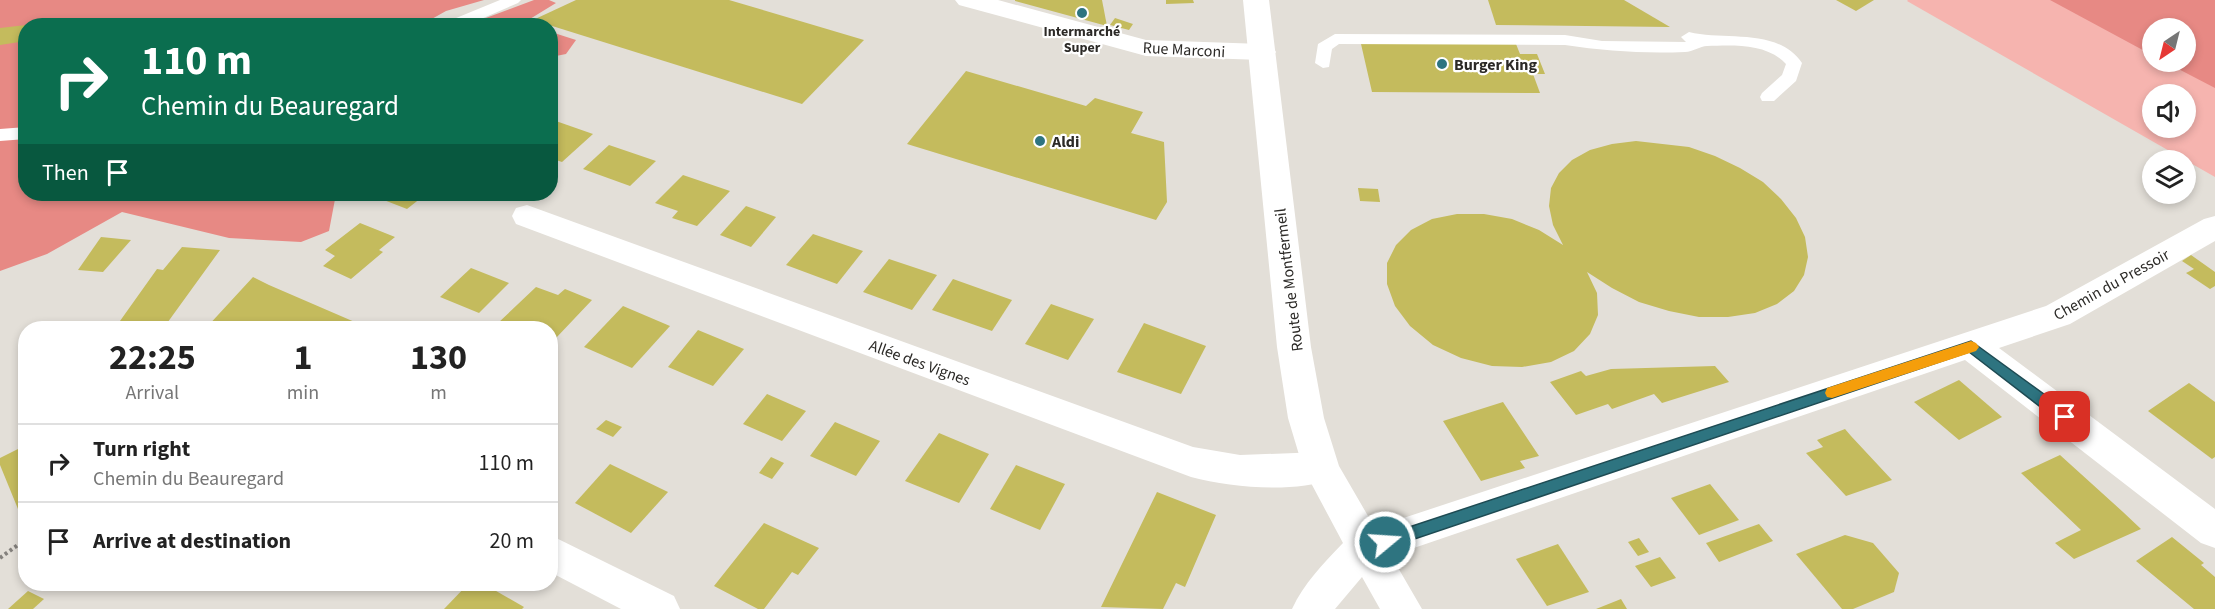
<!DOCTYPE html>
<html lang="en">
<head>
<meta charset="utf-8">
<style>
	body { margin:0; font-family:"Source Sans 3",sans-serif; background:#f6f6f6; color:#222; height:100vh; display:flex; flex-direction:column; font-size:22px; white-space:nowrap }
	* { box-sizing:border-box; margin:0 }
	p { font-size:20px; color:#767676 }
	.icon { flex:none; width:33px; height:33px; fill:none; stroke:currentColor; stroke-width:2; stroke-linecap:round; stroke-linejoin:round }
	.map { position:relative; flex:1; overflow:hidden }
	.details { position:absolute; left:18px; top:321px; width:540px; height:270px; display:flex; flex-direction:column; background:#fff; border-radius:24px; box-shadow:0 3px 9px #0003 }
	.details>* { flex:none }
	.guide { position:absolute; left:18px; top:18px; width:540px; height:183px; border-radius:24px; box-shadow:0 3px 9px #0003; background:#0b6e4f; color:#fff; overflow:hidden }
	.needle { width:39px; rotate:215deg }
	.fabs { position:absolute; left:2142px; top:18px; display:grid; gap:12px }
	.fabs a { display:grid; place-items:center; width:54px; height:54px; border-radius:50%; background:#fff; box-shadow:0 3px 9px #0003; font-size:30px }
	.pin { position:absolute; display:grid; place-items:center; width:51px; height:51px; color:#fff; margin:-26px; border-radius:12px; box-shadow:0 3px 9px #0006 }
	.me { position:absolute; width:66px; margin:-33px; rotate:72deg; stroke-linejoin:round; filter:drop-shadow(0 0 4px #0008) }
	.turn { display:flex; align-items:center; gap:21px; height:126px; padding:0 24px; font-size:27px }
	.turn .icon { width:78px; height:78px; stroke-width:2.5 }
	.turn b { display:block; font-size:42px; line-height:51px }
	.then { display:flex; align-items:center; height:57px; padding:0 24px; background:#0003; gap:12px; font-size:22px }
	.eta { display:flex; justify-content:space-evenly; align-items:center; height:102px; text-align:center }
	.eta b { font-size:36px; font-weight:700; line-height:42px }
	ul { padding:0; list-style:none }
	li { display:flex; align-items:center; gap:18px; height:78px; padding:0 24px; border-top:2px solid #e0e0e0 }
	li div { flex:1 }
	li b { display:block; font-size:22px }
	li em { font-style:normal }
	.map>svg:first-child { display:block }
	.green { fill:#f6b4af; fill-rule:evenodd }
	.forest { fill:#e78984 }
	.building { fill:#c4bb5d }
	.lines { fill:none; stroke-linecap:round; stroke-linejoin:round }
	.path { stroke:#84817d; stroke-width:4; stroke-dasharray:3 3; stroke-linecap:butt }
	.lane { fill:#fff; fill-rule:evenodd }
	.street { fill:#fff; fill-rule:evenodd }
	.secondary { fill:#fff; fill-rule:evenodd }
	.route { fill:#2e7480; stroke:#1e4b53; stroke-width:1.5 }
	.slow { fill:#f59e0b }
	.poi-dot { fill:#2e7480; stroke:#fff; stroke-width:2 }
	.labels { text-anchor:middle; stroke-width:4.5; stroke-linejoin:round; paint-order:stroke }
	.far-poi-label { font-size:14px; font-weight:bold; fill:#2c2a27; stroke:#fff }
	.street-label { font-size:16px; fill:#2c2a27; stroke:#fff }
	.poi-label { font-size:16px; font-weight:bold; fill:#2c2a27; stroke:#fff; text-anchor:start }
</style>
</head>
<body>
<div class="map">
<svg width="2215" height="609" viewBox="0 0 2215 609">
	<rect width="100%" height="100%" fill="#e3dfd8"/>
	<path class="green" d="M1908,0H2215V177L1907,1ZM2152,28H2186V62H2152ZM2152,94H2186V128H2152Z"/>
	<g class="forest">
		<path d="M0,0H484L446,11L421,25L26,26V194H262L271,196L277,194H336L329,231L301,242L229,238L122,212L47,254L0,271Z"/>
		<path d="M534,0H549L556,3L525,22L533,25H467Z"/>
		<path d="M2050,0H2215V88L2165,62H2186V28H2152V55Z"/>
		<path d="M551,32L576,40L566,54L551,57Z"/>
	</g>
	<g class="building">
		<path d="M576,0H729L864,40L802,104L533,20Z"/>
		<path d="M1015,0H1102L1107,26L1015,1Z"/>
		<path d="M1166,0H1193L1194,3L1166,4Z"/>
		<path d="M1488,0H1624L1670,27L1496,25Z"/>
		<path d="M1836,0H1874L1856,11Z"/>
		<path d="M1115,18L1133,24L1129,30L1110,25Z"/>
		<path d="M69,19L66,26H32V24Z"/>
		<path d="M26,25V41L0,45V28Z"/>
		<path d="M1361,44H1516L1520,54H1537L1545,74H1533L1540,93L1372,92Z"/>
		<path d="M966,71L1086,106L1095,98L1143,112L1131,133L1164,142L1167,202L1156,220L907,144Z"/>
		<path d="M550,119L553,120L593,134L562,162L550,158Z"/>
		<path d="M1636,141L1689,147L1715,156L1740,168L1763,182L1781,199L1796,218L1805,237L1808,257L1804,275L1794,291L1777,304L1755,313L1728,317H1699L1669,311L1639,302L1612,288L1587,272L1597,293L1598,315L1590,334L1574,351L1551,362L1522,367L1492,366L1461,358L1433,345L1410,326L1395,306L1387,284V263L1396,245L1411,230L1432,219L1457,214H1484L1512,219L1539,230L1563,245L1553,225L1549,206L1551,188L1559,173L1572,160L1590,150L1612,144Z"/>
		<path d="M609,145L656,161L630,186L583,169Z"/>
		<path d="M683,175L730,191L697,226L672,218L678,211L655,203Z"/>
		<path d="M1358,188L1378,189L1380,202L1360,201Z"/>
		<path d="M373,194H426L407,209L371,195Z"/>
		<path d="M746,206L776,217L751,247L720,235Z"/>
		<path d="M360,223L395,237L379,250L383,252L351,279L323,266L335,256L325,250Z"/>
		<path d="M813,234L863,251L837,284L786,265Z"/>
		<path d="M101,237L131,240L103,272L78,270Z"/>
		<path d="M182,247L220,250L165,326H161L159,328H115L157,269L163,270Z"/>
		<path d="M2191,255L2215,272V286L2210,289L2186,273L2194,269L2182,261Z"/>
		<path d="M889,259L937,275L912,310L863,292Z"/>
		<path d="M471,268L509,283L479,313L440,297Z"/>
		<path d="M253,277L269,285L357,323L352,328H206Z"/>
		<path d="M953,279L1012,300L992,331L932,310Z"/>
		<path d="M536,287L558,295L565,289L592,300L556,338L550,336V328L528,327L509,328L498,323Z"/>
		<path d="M1051,304L1094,319L1068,360L1025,344Z"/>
		<path d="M623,306L670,326L632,368L584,347Z"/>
		<path d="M1144,323L1206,346L1181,394L1117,372Z"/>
		<path d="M698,330L744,349L713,386L668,367Z"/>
		<path d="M1715,366L1729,382L1662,403L1654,394L1612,409L1608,404L1576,415L1550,382L1581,371L1586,376L1611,369Z"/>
		<path d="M1959,380L2002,417L1959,440L1914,402Z"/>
		<path d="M2189,383L2215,402V457L2212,459L2148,411Z"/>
		<path d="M767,394L806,411L782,441L743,424Z"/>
		<path d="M1503,402L1539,456L1520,461L1525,468L1481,481L1443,421Z"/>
		<path d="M606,420L622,427L613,437L596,429Z"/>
		<path d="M835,422L880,441L856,476L810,456Z"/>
		<path d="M1845,429L1851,436L1892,480L1846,496L1806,453L1823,447L1817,440Z"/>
		<path d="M939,433L989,454L959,503L905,481Z"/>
		<path d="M26,445V505L18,509L0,465V458Z"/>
		<path d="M2060,455L2123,512L2141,529L2074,559L2055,543L2081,530L2021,473Z"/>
		<path d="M771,457L784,463L772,479L759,473Z"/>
		<path d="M610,464L668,492L631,533L575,503Z"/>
		<path d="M1016,465L1065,484L1040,530L990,509Z"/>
		<path d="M1710,484L1739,520L1699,535L1671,498Z"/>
		<path d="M1157,492L1216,515L1185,587L1176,583L1163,609L1101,607Z"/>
		<path d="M764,523L819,548L798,575L792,572L764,609H758L714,586Z"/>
		<path d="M1759,524L1773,541L1719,562L1706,543Z"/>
		<path d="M1845,535L1873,543L1899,573L1894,592L1853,609H1842L1796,554Z"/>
		<path d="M2172,537L2204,563L2201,565L2215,577V609H2194L2136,561Z"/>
		<path d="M1639,538L1649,552L1638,556L1628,542Z"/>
		<path d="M1558,544L1589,592L1547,606L1516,559Z"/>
		<path d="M1660,557L1676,578L1651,587L1635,566Z"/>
		<path d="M468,584H484L524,607L522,609H444Z"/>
		<path d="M28,591L44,599L33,609H8Z"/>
		<path d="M1621,599L1627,609H1596Z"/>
	</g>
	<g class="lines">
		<path class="path" d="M0,558L26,539"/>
		<g class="lane">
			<path d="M500,0H521L518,3L465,26H443L444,23Z"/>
			<path d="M1689,32C1726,41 1777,27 1802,63L1796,81L1774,101H1762L1760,97L1762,93L1782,75L1786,64C1767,43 1733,45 1707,46C1700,46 1693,52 1685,52C1645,54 1605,51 1565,45L1339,44L1332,49L1329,67L1323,68L1315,63L1318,44L1335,34L1565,35L1602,41L1686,42L1681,37Z"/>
			<path d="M26,127V139L0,141V129Z"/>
		</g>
		<g class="street">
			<path d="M955,0H998L1146,40L1262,44L1272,46L1276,52L1272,58L1262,60L1146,56L959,5Z"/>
			<path d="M527,205L1193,447L1240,455L1321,452L1334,457L1339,468L1334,479C1293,493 1233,488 1191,477L516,224L512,216L516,208Z"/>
			<path d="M2215,216V241L2070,324L1999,348L2215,509V548L2201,543L1965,360L1364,565L1350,560L1345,548L1350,536L1364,531L2046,306L2204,219Z"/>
			<path d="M550,535L674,596L680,609H621L550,572Z"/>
		</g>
		<path class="secondary" d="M1243,0H1269L1311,347L1324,418L1339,466L1422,609H1380L1362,577L1335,609H1292C1304,583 1323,564 1343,543L1303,468L1288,418L1277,347Z"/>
	</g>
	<path class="route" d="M1971,341L2070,413L2072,417L2070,422H2060L1969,352L1385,549L1379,547L1377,542L1379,537L1385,535Z"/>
	<path class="slow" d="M1971,341L1976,343L1979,347L1976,351L1832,398L1827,397L1825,393L1827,388Z"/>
	<g class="poi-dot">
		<circle cx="1082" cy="13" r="6"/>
		<circle cx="1442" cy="64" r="6"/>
		<circle cx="1040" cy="141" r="6"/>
	</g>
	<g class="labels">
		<g class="far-poi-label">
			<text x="1082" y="36">Intermarché<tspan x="1082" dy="16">Super</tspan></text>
		</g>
		<g class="street-label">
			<text transform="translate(1184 49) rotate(3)" y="6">Rue Marconi</text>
			<text transform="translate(1288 280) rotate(-97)" y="6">Route de Montfermeil</text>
			<text transform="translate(2111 284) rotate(-29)" y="6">Chemin du Pressoir</text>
			<text transform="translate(920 362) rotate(20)" y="6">Allée des Vignes</text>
		</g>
		<g class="poi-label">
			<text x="1454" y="70">Burger King</text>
			<text x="1052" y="147">Aldi</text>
		</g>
	</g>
</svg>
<div class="fabs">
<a><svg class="needle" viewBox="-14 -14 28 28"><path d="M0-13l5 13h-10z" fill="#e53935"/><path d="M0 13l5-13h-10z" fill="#767676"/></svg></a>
<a><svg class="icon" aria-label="sound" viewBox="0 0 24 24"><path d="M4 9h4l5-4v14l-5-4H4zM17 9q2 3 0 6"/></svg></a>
<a><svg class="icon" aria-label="layers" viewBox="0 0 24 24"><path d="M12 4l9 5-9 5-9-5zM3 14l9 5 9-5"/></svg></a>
</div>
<div class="pin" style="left:2065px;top:417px;background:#d93025"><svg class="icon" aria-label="arrive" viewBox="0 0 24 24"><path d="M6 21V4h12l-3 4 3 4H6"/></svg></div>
<svg class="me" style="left:1385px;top:542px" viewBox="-20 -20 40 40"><circle r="17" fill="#2e7480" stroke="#fff" stroke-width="3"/><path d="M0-11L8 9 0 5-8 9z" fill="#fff"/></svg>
<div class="guide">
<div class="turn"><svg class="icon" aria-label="right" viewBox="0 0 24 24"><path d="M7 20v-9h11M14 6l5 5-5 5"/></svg><div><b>110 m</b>Chemin du Beauregard</div></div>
<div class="then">Then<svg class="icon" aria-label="arrive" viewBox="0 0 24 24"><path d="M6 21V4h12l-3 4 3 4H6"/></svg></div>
</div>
<section class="details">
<div class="eta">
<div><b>22:25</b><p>Arrival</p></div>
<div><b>1</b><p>min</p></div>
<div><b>130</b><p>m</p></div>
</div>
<ul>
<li><svg class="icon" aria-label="right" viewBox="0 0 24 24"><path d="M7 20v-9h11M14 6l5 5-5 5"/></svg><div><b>Turn right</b><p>Chemin du Beauregard</p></div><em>110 m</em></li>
<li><svg class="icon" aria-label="arrive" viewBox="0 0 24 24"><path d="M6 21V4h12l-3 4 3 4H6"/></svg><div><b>Arrive at destination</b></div><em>20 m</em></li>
</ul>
</section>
</div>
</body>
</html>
